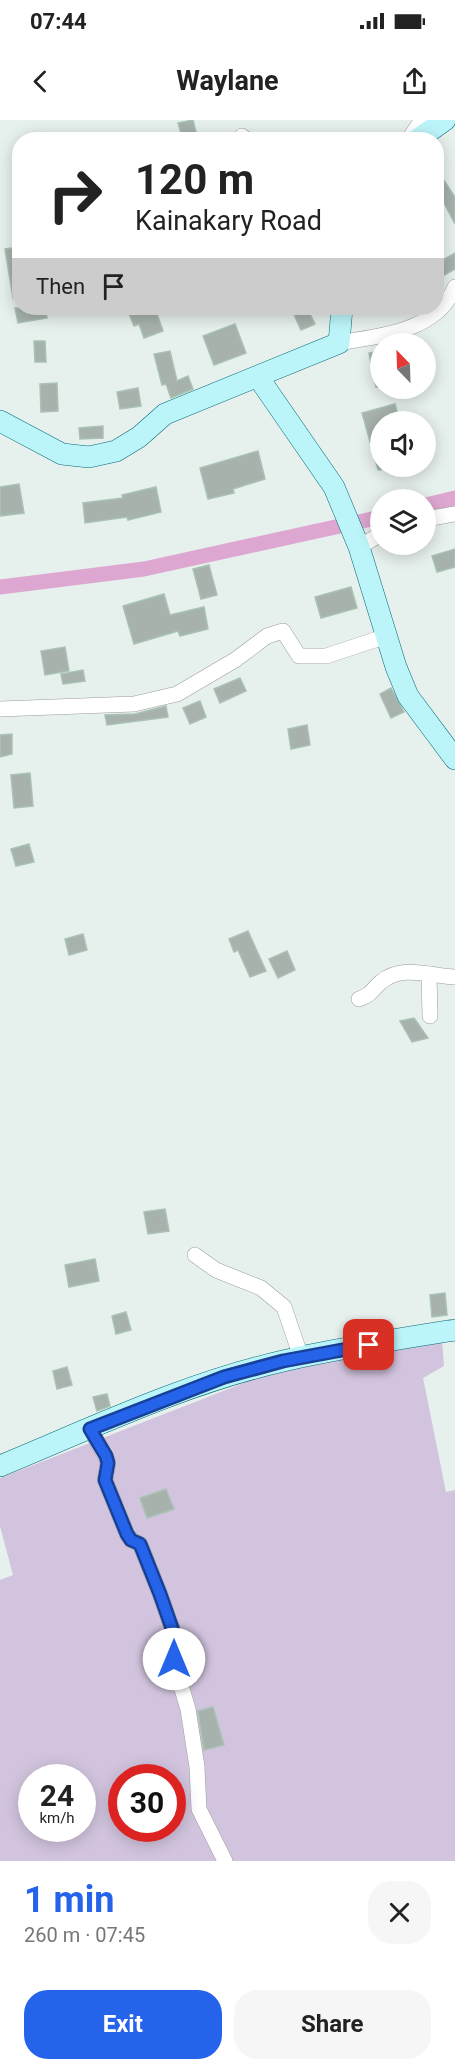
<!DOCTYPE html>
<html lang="en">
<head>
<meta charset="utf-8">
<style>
	body { margin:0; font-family:Roboto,sans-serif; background:#f6f6f6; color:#222; height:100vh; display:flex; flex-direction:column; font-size:22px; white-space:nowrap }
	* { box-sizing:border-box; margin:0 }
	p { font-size:20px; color:#767676 }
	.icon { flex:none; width:33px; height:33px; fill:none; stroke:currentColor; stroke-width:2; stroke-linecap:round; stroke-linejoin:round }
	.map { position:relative; height:1741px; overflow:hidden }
	.sheet { display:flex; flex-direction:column; background:#fff; flex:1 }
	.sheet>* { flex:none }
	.banner { position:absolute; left:12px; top:12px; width:432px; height:183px; border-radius:24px; box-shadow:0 3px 15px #0003; background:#fff; color:#222; overflow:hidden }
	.needle { width:39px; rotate:337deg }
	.fabs { position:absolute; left:370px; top:213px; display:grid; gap:12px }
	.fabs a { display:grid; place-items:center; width:66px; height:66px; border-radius:50%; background:#fff; box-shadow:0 3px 15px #0003; font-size:30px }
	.speed { position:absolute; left:18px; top:1644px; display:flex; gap:12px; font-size:30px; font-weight:700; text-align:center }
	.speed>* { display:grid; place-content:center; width:78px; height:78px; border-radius:50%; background:#fff; box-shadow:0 3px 15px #0003; line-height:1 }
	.speed small { font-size:15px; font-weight:400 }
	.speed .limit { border:9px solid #d22; background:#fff; color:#111 }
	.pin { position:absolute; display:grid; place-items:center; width:51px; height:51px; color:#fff; margin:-26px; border-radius:12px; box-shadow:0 3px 9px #0006 }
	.me { position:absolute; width:66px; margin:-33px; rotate:0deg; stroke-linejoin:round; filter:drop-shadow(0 0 4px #0008) }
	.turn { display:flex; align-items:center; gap:21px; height:126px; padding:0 24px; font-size:27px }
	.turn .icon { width:78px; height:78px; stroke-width:2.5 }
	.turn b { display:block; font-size:42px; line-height:51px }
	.then { display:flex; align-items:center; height:57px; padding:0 24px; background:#0003; gap:12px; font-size:22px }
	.round { display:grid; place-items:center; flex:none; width:63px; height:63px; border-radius:24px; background:#f6f6f6 }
	.summary { display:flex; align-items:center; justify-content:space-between; height:102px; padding:0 24px }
	h1 { font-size:36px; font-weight:700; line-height:45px; color:#2563eb }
	.primary-button { display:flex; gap:12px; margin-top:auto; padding:12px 24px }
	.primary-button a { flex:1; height:69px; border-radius:24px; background:#2563eb; color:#fff; font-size:24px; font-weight:700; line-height:69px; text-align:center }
	.primary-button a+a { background:#f6f6f6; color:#222 }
	.status { display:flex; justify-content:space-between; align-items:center; height:42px; padding:0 30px; background:#fff; direction:ltr }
	.status svg { height:16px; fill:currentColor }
	header { display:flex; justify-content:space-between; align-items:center; height:78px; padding:0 24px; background:#fff; font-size:27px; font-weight:700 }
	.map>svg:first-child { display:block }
	.wetland { fill:#d2c4de; fill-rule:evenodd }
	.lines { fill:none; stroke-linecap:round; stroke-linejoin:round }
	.canal { stroke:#dda7d1; stroke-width:15 }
	.building { fill:#a6b2ab; stroke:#a9c2b4; stroke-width:1.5 }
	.street-casing { stroke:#9d9d9d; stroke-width:16 }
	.secondary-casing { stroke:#066a78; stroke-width:22 }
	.street { stroke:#fff; stroke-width:15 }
	.secondary { stroke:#bcf5f9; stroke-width:21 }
	.route-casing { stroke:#184099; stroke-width:15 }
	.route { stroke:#2563eb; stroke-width:10 }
</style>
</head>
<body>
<div class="status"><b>07:44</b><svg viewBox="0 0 49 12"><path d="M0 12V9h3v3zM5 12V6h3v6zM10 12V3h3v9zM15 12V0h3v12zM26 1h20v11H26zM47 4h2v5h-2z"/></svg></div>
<header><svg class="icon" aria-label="back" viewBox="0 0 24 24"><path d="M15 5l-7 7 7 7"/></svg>Waylane<svg class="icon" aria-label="share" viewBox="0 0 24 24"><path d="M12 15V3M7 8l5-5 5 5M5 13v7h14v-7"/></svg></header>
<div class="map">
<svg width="455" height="1741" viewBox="0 0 455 1741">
	<rect width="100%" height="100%" fill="#e6f0ed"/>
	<path class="wetland" d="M442,1220L444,1246L423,1258L446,1372L455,1370V1741H0V1460L13,1455L0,1406V1358L267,1254ZM32,1658H82V1708H32ZM122,1658H172V1708H122Z"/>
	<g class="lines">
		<g class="canal">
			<path d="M426,385L455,378"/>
			<path d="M0,467L144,449L381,397"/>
		</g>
	</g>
	<g class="building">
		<path d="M193,0L198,20H183L178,3Z"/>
		<path d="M436,48L455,77V104L443,81L436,85Z"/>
		<path d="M20,127V178H13L5,129Z"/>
		<path d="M455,133V149L436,160V144Z"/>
		<path d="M15,188H45L47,198L18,203Z"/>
		<path d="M139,188H155L163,211L144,218L139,204L134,206L128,191Z"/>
		<path d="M291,188H307L315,204L301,210Z"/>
		<path d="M235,204L246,233L214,245L203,216Z"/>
		<path d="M34,221H45L46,242H35Z"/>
		<path d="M170,231L177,261L188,256L193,269L171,278L166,264L162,265L154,234Z"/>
		<path d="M381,231V267H376L369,233Z"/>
		<path d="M57,263L58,291L41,292L40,264Z"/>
		<path d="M138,268L141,286L120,289L117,272Z"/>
		<path d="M395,284L400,302H381V350H378L362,293Z"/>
		<path d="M103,306V318L80,319L79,308Z"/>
		<path d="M258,331L265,359L233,369L234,373L208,379L200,348Z"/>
		<path d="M19,364L24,393L0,396V367Z"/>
		<path d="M156,367L161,392L128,400L127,397L85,403L83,383L123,378L122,375Z"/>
		<path d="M455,429V447L437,452L432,436Z"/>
		<path d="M209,445L217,475L201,479L193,449Z"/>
		<path d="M351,467L357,488L321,498L315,477Z"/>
		<path d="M164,474L170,495L204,487L208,509L180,516L178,511L134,524L123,486Z"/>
		<path d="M65,527L69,551L45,555L41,531Z"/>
		<path d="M83,550L85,561L63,564L61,554Z"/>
		<path d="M240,558L246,571L220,583L214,569Z"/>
		<path d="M391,568L404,592L391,598L380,574Z"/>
		<path d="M200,581L206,597L190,604L183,588Z"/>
		<path d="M166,586L168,597L107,605L105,595L135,594Z"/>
		<path d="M307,605L310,625L291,629L288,609Z"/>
		<path d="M12,614V634L0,637V615Z"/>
		<path d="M30,653L33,686L14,688L11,655Z"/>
		<path d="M29,724L34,742L16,746L11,729Z"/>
		<path d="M248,811L266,851L250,857L238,830L234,832L229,819Z"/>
		<path d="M83,814L87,830L69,835L65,819Z"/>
		<path d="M287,831L295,850L278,858L269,839Z"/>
		<path d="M414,898L428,918L412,922L400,901Z"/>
		<path d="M165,1089L169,1111L148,1114L144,1092Z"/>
		<path d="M95,1139L99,1161L69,1167L65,1145Z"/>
		<path d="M445,1173L447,1195L432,1197L430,1175Z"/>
		<path d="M126,1192L131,1210L116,1214L112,1196Z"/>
		<path d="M67,1247L72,1265L57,1269L53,1251Z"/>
		<path d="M107,1274L110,1286L97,1291L93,1277Z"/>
		<path d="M166,1369L174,1389L147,1398L140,1378Z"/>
		<path d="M213,1587L224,1625L204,1630L198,1591Z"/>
	</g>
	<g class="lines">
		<defs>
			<g id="street">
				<path d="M242,16L247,20"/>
				<path d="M408,20L422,0"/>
				<path d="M339,223C382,215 436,212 455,167"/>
				<path d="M426,399L455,394"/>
				<path d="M359,427L381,414"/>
				<path d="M0,589L134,584L177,574L235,540L267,516L283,511L299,536H326L387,516"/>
				<path d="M429,854L430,896"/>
				<path d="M359,879C373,874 371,870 381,862C402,844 430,856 455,857"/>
				<path d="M195,1135L216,1150L261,1168L284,1187L301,1237"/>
				<path d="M90,1309L106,1337L108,1343L105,1360L127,1414L131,1420L140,1424L160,1474L179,1528V1532L173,1539L188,1589L197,1647L199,1689L225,1741"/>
			</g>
			<g id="secondary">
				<path d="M417,20L445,0"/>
				<path d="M258,257L334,367L359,427L396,547L408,576L455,639"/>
				<path d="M0,301L62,334L89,337L116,331L139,317L165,294L339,223L342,188"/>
				<path d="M0,1346C92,1308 186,1263 283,1241C340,1228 398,1219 455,1210"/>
			</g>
		</defs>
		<use href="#street" class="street-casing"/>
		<use href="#secondary" class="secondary-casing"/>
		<use href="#street" class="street"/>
		<use href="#secondary" class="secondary"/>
	</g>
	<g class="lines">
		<defs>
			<path id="route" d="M174,1539L179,1532V1528L160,1474L140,1424L131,1420L127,1414L105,1360L108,1343L106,1336L90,1309L224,1257L283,1241L369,1225"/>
		</defs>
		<use href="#route" class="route-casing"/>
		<use href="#route" class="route"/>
	</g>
</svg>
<div class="fabs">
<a><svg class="needle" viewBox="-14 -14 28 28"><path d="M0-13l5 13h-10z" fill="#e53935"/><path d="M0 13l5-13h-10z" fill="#767676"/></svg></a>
<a><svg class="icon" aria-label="sound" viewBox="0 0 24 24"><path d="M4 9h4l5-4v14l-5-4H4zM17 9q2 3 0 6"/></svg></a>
<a><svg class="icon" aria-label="layers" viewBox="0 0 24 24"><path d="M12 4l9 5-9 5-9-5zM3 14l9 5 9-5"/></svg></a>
</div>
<div class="speed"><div>24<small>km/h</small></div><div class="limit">30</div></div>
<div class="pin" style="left:369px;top:1225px;background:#d93025"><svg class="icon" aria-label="arrive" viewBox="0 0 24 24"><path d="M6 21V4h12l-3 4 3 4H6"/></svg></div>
<svg class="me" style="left:174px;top:1539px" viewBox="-20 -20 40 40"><circle r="19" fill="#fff"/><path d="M0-13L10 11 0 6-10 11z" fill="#2563eb"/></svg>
<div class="banner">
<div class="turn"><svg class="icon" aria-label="right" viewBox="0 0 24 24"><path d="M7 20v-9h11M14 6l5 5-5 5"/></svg><div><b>120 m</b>Kainakary Road</div></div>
<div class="then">Then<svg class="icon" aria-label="arrive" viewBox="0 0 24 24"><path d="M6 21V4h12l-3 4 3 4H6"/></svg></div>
</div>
</div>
<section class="sheet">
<div class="summary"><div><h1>1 min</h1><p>260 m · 07:45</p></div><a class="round"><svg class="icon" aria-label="close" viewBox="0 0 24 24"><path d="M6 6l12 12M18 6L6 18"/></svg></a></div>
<div class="primary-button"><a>Exit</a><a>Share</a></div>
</section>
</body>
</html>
